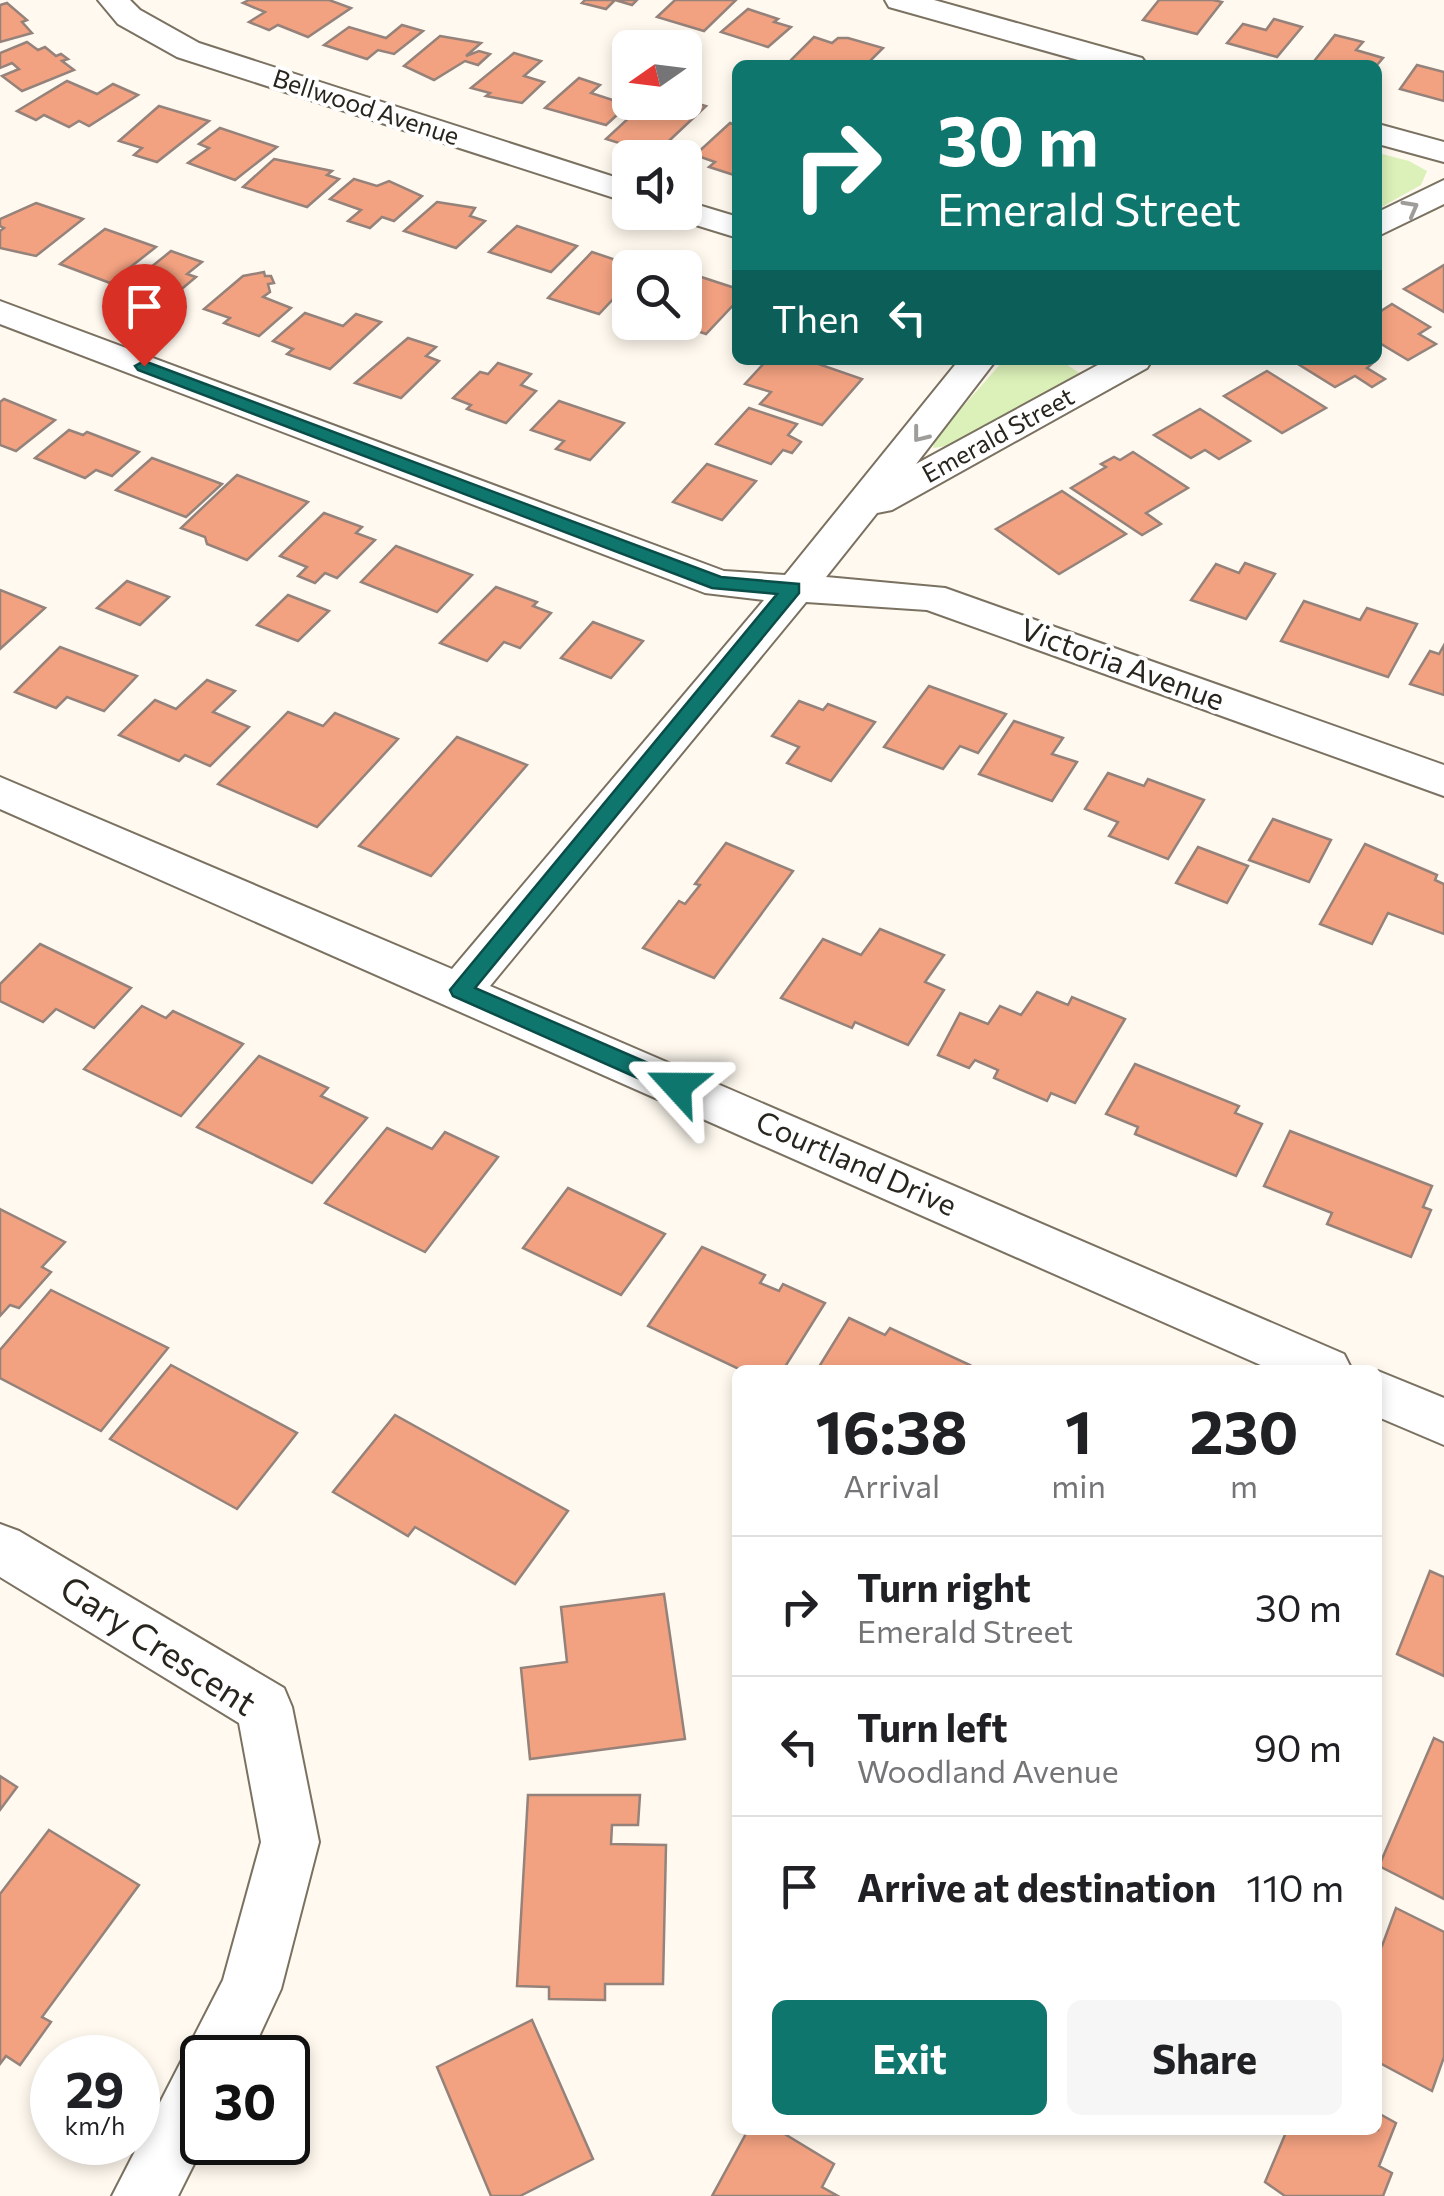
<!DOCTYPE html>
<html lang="en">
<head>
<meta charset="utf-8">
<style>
	body { margin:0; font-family:Commissioner,sans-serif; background:#f6f6f6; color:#202124; height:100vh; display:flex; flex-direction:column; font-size:38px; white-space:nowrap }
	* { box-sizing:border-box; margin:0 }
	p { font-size:32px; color:#757577 }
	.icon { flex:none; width:55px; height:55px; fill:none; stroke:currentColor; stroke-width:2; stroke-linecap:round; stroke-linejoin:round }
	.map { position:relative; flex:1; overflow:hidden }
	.panel { position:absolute; left:732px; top:1365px; width:650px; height:770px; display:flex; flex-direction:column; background:#fff; border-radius:15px; box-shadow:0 5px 15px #0003 }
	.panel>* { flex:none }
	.hud { position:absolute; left:732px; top:60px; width:650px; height:305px; border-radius:15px; box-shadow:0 5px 15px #0003; background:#0f766e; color:#fff; overflow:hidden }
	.needle { width:65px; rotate:256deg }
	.tools { position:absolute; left:612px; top:30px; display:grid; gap:20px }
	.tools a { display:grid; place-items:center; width:90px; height:90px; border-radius:15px; background:#fff; box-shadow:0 5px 15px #0003; font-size:50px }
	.speed { position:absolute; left:30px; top:2035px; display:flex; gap:20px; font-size:50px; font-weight:700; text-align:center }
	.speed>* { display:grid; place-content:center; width:130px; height:130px; border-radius:50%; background:#fff; box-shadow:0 5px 15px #0003; line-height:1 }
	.speed small { font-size:25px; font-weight:400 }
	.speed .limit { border:5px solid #111; border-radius:15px; background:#fff; color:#111 }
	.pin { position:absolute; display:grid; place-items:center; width:85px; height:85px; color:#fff; margin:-102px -42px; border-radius:50% 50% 50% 0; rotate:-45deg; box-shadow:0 0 10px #0007 }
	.pin .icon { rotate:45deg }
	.me { position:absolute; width:110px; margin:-55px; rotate:294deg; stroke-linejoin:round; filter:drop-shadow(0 0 8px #0008) }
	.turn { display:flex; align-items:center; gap:35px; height:210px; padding:0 40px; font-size:45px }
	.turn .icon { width:130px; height:130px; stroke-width:2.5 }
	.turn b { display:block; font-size:70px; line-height:85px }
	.then { display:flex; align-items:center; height:95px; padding:0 40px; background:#0003; gap:20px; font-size:38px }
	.eta { display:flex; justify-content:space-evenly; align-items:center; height:170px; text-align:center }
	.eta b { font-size:60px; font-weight:700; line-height:70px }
	.cta { display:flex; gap:20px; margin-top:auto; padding:20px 40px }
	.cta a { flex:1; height:115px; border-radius:15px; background:#0f766e; color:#fff; font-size:40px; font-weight:700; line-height:115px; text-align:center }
	.cta a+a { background:#f6f6f6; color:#202124 }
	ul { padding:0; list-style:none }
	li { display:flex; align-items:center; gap:30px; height:140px; padding:0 40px; border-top:2px solid #e0e0e0 }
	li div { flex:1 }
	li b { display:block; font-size:38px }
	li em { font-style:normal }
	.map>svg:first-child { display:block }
	.green { fill:#dcf1b9 }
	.building { fill:#f3a281; stroke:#95827a; stroke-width:2.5 }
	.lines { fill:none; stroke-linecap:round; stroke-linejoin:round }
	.minor-casing { stroke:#7a7161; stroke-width:4 }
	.minor { fill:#fff; fill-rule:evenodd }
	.oneway { stroke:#9e9d9a }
	.route { fill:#0f766e; stroke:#0a4d48; stroke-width:2.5 }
	.labels { text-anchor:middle; stroke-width:8; stroke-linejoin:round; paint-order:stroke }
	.far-street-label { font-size:25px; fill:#28251e; stroke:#fff }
	.street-label { font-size:30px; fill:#28251e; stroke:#fff }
	.near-street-label { font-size:35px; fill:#28251e; stroke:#fff }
</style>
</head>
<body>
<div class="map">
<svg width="1444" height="2196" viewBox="0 0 1444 2196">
	<rect width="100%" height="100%" fill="#fff9ef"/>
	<g class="green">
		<path d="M1378,153L1409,161L1427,171L1421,185L1378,209Z"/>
		<path d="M1004,360H1060L1081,374L947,446L933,448L935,438Z"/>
	</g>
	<g class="building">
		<path d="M249,0H329L351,8L308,37L278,25L269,30L249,22L265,12L243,3Z"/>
		<path d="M585,0H637L632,5L615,0L606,9L582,3Z"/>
		<path d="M675,0H736L704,31L657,17Z"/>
		<path d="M1159,0H1213L1222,2L1197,34L1143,20Z"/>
		<path d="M7,3L27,20L22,22L32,33L0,42V5Z"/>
		<path d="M748,9L778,19L774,22L791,27L768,47L721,32Z"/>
		<path d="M1274,19L1302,27L1277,57L1227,43L1243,24L1266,30Z"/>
		<path d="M402,25L423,31L394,54L378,50L367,59L324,45L349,27L386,38Z"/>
		<path d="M1335,35L1363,42L1356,50L1383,58L1377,65H1311Z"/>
		<path d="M440,36L481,43L466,56L479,51L490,54L478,65L465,61L434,80L404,66Z"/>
		<path d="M814,37L832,43L838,38H848L883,48L866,65L787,64Z"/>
		<path d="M27,42L38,50L45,47L56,56L61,54L68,59L62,61L74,70L22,91L2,76L19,69L12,63L0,68V53Z"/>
		<path d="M514,53L541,61L524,76L544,82L522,103L486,96L490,93L471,88Z"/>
		<path d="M1417,65L1444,72V101L1400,89Z"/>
		<path d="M579,78L600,85L591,93L628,105L606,125L545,108Z"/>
		<path d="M67,81L97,94L113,84L138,95L89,126L79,121L69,127L44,115L36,120L17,111Z"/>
		<path d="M685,100L706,106L655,154L606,139L646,102L666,106Z"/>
		<path d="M159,106L209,121L157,162L134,155L142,148L119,141Z"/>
		<path d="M730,123L738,126L737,176L709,167L715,162L695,155Z"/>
		<path d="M220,128L277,147L235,180L188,163L209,148L199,144Z"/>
		<path d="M274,159L332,171L327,175L339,179L307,207L243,187Z"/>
		<path d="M354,179L377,186L389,181L422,196L394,221L382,217L370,228L348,221L361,210L330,199Z"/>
		<path d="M437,202L475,208L470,216L485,221L456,248L404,231Z"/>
		<path d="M36,203L83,219L36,256L0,248V231L4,228L0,226V219Z"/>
		<path d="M517,226L577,246L551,272L489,252Z"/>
		<path d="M105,229L156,247L110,283L60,264Z"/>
		<path d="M171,251L202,262L187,274L196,277L165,303L125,288Z"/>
		<path d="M592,252L625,263L622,266L630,268V281L599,314L548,298Z"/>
		<path d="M1444,265V312L1404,289Z"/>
		<path d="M264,272L265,276H271L274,283L268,284L270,292L263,297L291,308L259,336L224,323L230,318L204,309L243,276Z"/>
		<path d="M689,273L738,289V300L706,334L671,322H685V277Z"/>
		<path d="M1392,304L1430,327L1419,334L1436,344L1408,360L1378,342V313Z"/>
		<path d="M305,313L343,326L356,314L381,322L330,369L287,354L293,349L273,341Z"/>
		<path d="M408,338L436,347L426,356L439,361L401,398L355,383Z"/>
		<path d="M767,360H807L862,379L822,425L760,404L771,392L745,384Z"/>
		<path d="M1305,360H1376L1367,368L1385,379L1372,387L1355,376L1335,387L1298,364Z"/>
		<path d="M498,363L531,374L521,385L536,391L506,423L467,409L471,405L453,398L480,372L488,374Z"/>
		<path d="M1267,371L1326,408L1282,433L1224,396Z"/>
		<path d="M4,399L55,420L16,451L0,445V402Z"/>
		<path d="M559,401L624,423L590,460L556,449L564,441L531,430Z"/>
		<path d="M749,408L797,424L788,435L801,442L792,453L783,450L771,464L716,444Z"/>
		<path d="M1200,409L1250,441L1219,459L1205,450L1191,458L1154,435Z"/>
		<path d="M69,430L83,435L87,432L139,452L112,476L96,470L85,478L35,458Z"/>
		<path d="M1133,452L1188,488L1146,513L1161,524L1142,535L1071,488L1106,467L1101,464L1114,457L1120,460Z"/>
		<path d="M152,458L222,484L186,517L116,490Z"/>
		<path d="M707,464L756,481L722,520L673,502Z"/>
		<path d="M237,475L308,502L247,560L207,544L205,537L181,528Z"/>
		<path d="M1062,491L1126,534L1059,574L996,529Z"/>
		<path d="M324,513L362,527L356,533L375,540L337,578L325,573L315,583L298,576L307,567L280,556Z"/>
		<path d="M396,546L472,575L437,612L361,582Z"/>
		<path d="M1245,563L1275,574L1246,619L1191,600L1216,564L1239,573Z"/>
		<path d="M127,581L169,597L140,625L97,608Z"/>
		<path d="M496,587L537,602L533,606L551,613L520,648L504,642L487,661L440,643Z"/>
		<path d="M0,590L45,608L0,649Z"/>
		<path d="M288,595L329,611L298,641L257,625Z"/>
		<path d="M1304,601L1360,620L1367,608L1417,624L1388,677L1281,641Z"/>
		<path d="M593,622L643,641L611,678L561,658Z"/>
		<path d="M1444,645V695L1410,684L1430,651L1439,654Z"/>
		<path d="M60,647L137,676L104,711L67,697L56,708L15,692Z"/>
		<path d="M207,680L235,691L213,712L249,727L210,766L185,755L179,761L119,735L155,700L176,709Z"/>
		<path d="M929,686L1006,714L978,753L960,746L943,769L884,747Z"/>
		<path d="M799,701L823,710L828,704L875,722L831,781L787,763L799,747L772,736Z"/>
		<path d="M288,712L323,726L335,713L398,739L317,827L218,784Z"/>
		<path d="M1014,721L1063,738L1052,754L1077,762L1052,801L979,774Z"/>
		<path d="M457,737L527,765L431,876L359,846Z"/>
		<path d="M1108,773L1144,786L1148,779L1204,800L1168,859L1109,836L1118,822L1085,809Z"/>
		<path d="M1273,819L1331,840L1309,882L1249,860Z"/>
		<path d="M726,843L793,871L714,978L643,948L679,901L685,904L700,885L695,884Z"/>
		<path d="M1365,844L1437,875L1435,880L1444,884V934L1388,913L1372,944L1320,924Z"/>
		<path d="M1198,847L1248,866L1227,903L1176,883Z"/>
		<path d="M880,929L944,955L925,982L944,990L908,1045L855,1022L852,1028L781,998L823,939L861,955Z"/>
		<path d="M40,944L131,988L94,1028L56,1009L43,1022L0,1001V984Z"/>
		<path d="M1037,992L1068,1005L1072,997L1125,1019L1075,1103L1051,1093L1047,1101L994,1078L998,1070L975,1060L969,1068L938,1055L960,1013L988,1024L1000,1006L1021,1015Z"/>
		<path d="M142,1006L166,1018L173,1011L243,1044L181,1116L84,1069Z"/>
		<path d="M259,1056L328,1088L321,1096L367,1118L312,1183L197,1127Z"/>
		<path d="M1135,1064L1239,1106L1235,1113L1262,1124L1236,1176L1135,1134L1138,1127L1106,1114Z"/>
		<path d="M387,1128L432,1149L445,1132L498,1157L425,1252L325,1203Z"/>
		<path d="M1290,1131L1432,1186L1423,1207L1431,1210L1411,1257L1327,1224L1332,1213L1264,1186Z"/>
		<path d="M568,1188L665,1234L621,1295L523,1248Z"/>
		<path d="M0,1209L65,1242L42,1267L51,1272L19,1308L10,1305L0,1316Z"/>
		<path d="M702,1247L765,1275L760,1283L779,1291L783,1284L825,1303L783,1370H741L648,1326Z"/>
		<path d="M51,1290L168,1348L101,1431L0,1378V1350Z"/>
		<path d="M849,1318L885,1335L890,1328L970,1365L967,1370H817Z"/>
		<path d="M171,1365L297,1433L237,1509L110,1439Z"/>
		<path d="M395,1415L568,1511L515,1584L415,1527L408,1536L333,1492Z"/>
		<path d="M1430,1571L1444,1577V1676L1397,1654Z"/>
		<path d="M664,1594L685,1739L530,1759L521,1668L567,1662L561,1607Z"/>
		<path d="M1434,1738L1444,1743V1899L1379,1866Z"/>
		<path d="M0,1776L17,1787L0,1810Z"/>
		<path d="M528,1795H640L638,1825H612L611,1844L666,1845L663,1984H605V2000L549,1999V1987L517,1986Z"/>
		<path d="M49,1830L139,1885L42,2017L51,2022L20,2065L6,2056L0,2064V1894Z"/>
		<path d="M1396,1908L1444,1932V2057L1432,2091L1378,2062V1944L1382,1946Z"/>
		<path d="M532,2020L593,2159L520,2196H491L437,2067Z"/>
		<path d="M1378,2113L1396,2123L1379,2166L1392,2173L1383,2196H1285L1265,2182L1287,2130H1378Z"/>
		<path d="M748,2130H778L834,2164L822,2187L838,2196H712Z"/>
	</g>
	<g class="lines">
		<defs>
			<g id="minor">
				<path d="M98,0H130L140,10L199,43L630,182V203L177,57L118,24Z"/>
				<path d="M885,0H934L1142,58L1147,65H1096L889,7Z"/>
				<path d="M1378,124L1444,142V162L1378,144Z"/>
				<path d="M1444,180V204L1378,236V212Z"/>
				<path d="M685,201L738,217V238L673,218L669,212H685Z"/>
				<path d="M0,301L724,571L785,575L959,360H996L916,464L1107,360H1152L1147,368L892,510L877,513L826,577L945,588L1444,765V796L927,610L806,602L490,986L1344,1354L1352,1370H1272L0,809V777L452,969L764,600L705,593L0,324Z"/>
				<path d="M1378,1371L1444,1398V1445L1378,1417Z"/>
				<path d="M0,1524L19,1531L284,1688L292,1707L319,1842L281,1989L249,2058H202L205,2142L178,2196H112L223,1980L261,1842L239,1723L0,1577Z"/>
			</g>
		</defs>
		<use href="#minor" class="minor-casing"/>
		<use href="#minor" class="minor"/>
	</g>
	<defs><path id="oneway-chevron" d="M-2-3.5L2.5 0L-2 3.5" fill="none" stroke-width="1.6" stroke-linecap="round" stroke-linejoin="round" transform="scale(2.5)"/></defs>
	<g class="oneway">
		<use href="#oneway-chevron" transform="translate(1411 208) rotate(-29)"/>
		<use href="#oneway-chevron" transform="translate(920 435) rotate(128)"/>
	</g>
	<path class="route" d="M144,361L721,577L799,584V593L475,988L685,1079L688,1086L685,1092H669L453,996L450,990L777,594L712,588L138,370L135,366Z"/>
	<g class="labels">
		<g class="far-street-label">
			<text transform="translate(366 107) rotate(18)" y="9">Bellwood Avenue</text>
			<text transform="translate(998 435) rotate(-29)" y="9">Emerald Street</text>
		</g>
		<g class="street-label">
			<text transform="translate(1122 665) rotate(20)" y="10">Victoria Avenue</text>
			<text transform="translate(856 1164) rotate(24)" y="10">Courtland Drive</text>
		</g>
		<g class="near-street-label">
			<text transform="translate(158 1646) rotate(33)" y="12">Gary Crescent</text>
		</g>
	</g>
</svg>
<div class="tools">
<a><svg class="needle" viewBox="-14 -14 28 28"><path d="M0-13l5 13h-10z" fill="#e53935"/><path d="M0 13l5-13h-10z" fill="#757577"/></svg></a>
<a><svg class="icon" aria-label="sound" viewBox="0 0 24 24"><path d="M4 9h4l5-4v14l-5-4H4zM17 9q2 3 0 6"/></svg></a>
<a><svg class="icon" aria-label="search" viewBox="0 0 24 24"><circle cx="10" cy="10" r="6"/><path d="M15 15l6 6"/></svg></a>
</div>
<div class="speed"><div>29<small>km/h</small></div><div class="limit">30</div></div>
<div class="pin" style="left:144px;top:366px;background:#d93025"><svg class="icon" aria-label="arrive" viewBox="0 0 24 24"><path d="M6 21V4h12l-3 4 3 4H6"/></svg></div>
<svg class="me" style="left:677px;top:1086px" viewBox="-20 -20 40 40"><path d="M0-17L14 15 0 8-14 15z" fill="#0f766e" stroke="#fff" stroke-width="4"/></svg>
<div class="hud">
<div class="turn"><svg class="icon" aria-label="right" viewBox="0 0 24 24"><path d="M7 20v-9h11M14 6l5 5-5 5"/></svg><div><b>30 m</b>Emerald Street</div></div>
<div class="then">Then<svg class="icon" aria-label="left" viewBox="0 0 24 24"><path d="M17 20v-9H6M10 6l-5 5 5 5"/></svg></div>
</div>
<section class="panel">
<div class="eta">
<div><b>16:38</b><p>Arrival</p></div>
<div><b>1</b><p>min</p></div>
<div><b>230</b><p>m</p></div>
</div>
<ul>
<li><svg class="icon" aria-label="right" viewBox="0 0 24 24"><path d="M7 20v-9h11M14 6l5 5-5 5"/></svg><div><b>Turn right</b><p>Emerald Street</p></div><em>30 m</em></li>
<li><svg class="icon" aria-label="left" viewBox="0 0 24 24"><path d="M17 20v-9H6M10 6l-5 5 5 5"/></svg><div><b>Turn left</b><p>Woodland Avenue</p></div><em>90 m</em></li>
<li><svg class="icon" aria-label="arrive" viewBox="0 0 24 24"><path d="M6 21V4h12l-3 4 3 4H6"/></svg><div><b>Arrive at destination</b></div><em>110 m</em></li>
</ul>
<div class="cta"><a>Exit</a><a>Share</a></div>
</section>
</div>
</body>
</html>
